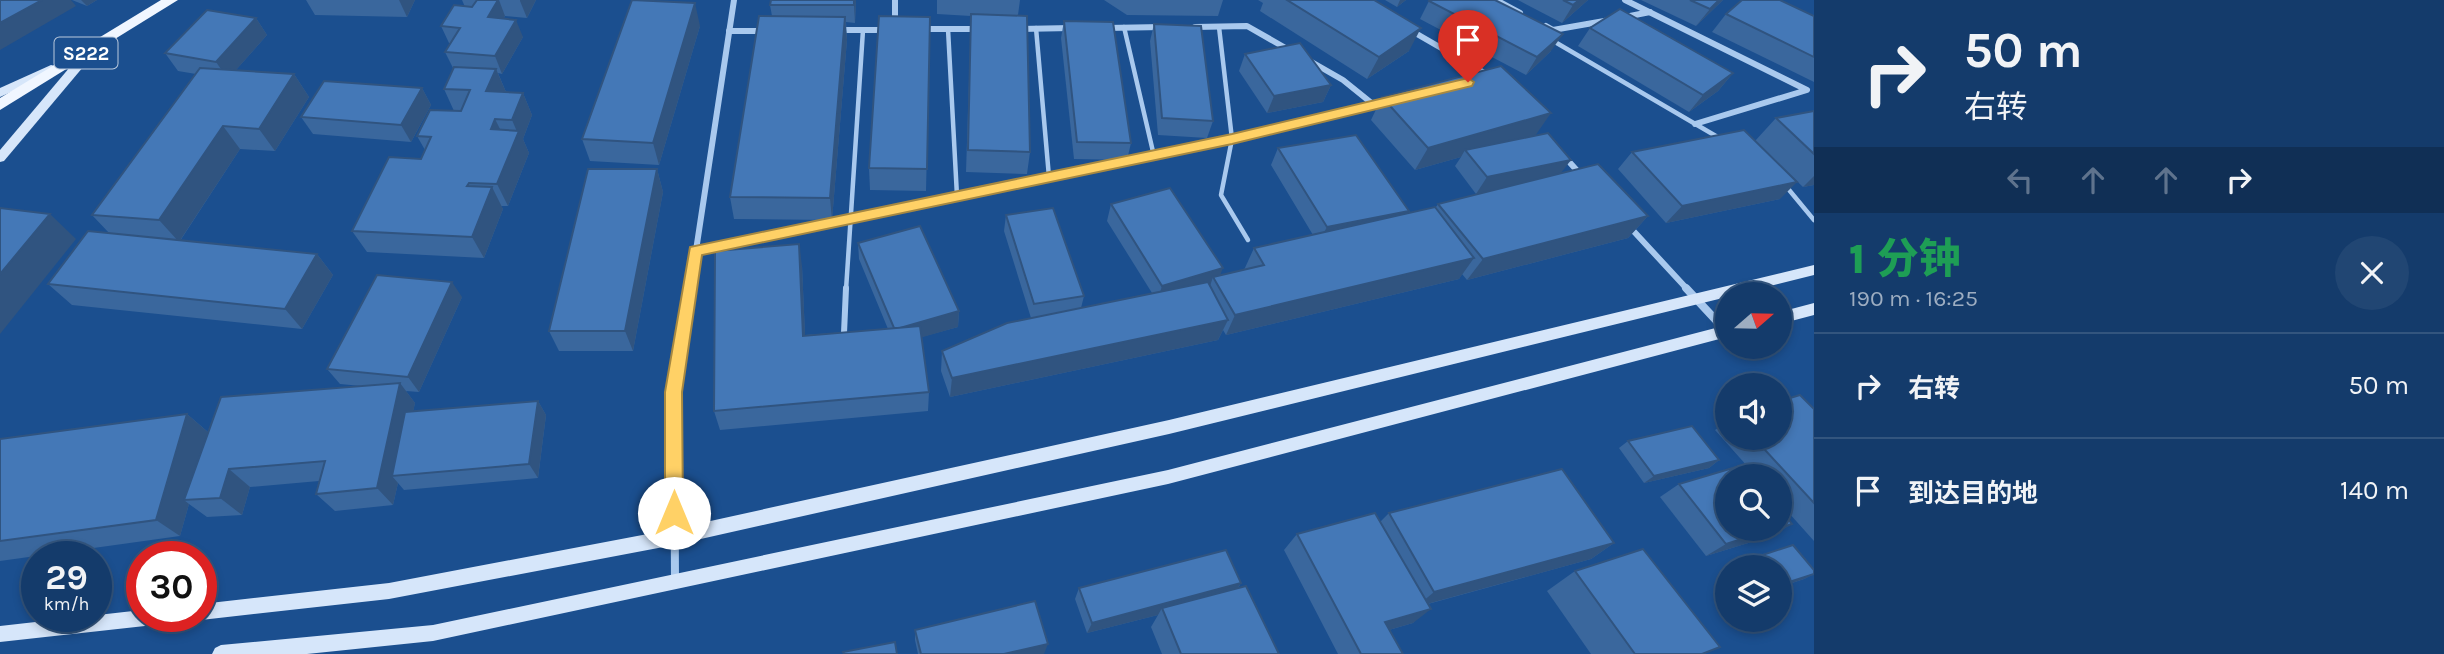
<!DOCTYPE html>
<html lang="zh">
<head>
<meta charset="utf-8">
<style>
	body { margin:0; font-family:Karla,"Noto Sans SC",sans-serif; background:#214673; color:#f1f3f6; height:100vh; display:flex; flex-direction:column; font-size:26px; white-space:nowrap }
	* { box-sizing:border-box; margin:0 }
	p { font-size:23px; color:#9dadc1 }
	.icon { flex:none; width:38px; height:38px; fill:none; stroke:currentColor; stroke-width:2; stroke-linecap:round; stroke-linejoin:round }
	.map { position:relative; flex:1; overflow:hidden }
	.details { display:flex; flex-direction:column; background:#143b6b; width:630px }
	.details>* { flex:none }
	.hud { background:#143b6b; color:#f1f3f6; overflow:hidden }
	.needle { width:46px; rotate:70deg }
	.tools { position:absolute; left:1715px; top:282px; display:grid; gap:14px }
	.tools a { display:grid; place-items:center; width:77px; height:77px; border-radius:50%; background:#143b6b; box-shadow:0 4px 10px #0003,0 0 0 2px #33557e; font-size:35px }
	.speed { position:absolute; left:21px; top:541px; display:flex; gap:14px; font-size:35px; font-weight:700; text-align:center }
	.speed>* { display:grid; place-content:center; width:91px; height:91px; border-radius:50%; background:#143b6b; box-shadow:0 4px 10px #0003,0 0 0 2px #33557e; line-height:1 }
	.speed small { font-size:18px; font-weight:400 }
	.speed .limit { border:10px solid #d22; background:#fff; color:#111 }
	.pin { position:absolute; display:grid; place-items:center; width:60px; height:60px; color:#fff; margin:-72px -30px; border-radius:50% 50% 50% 0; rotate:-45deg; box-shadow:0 0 7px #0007 }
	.pin .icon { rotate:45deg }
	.me { position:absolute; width:77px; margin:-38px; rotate:0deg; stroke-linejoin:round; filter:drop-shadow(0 0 5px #0008) }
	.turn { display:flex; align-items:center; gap:24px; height:147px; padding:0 35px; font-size:32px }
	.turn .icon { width:91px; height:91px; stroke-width:2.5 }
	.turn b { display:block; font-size:49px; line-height:60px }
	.lanes { display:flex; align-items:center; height:66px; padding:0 35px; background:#0003; justify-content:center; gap:35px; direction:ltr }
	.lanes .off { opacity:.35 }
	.round { display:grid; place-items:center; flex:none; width:74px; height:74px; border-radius:37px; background:#214673 }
	.summary { display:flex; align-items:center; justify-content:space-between; height:119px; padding:0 35px }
	h1 { font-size:42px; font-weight:800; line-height:52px; color:#1e9e55 }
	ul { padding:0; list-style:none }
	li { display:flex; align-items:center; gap:21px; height:105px; padding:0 35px; border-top:2px solid #33557e }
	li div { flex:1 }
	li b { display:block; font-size:26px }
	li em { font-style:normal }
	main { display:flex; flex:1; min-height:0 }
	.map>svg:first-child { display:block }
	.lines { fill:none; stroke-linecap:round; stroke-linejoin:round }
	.lane-far1 { stroke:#a9c9ee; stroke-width:4.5 }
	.lane { stroke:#a9c9ee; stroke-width:6 }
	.street-far1 { stroke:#a9c9ee; stroke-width:6 }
	.street { stroke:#a9c9ee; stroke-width:8 }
	.secondary { fill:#d6e6fa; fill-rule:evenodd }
	.primary { fill:#f0f6ff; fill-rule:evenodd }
	.wall { fill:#3a679d }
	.shaded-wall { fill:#305480 }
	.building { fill:#4478b7; stroke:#305480; stroke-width:2 }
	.route { fill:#ffd166; stroke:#a68842; stroke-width:2 }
	.labels { text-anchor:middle; stroke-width:6; stroke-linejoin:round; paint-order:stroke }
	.shield { fill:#1b4f8f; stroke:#bbcadd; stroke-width:2 }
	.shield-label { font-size:19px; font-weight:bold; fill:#fff }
</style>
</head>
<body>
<main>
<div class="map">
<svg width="1814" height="654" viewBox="0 0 1814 654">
	<rect width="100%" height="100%" fill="#1b4f8f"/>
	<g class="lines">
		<g class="lane-far1">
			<path d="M1124,27L1154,156"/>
			<path d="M1219,27L1232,139L1221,195L1248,240"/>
			<path d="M1036,28L1049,177"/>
			<path d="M948,29L957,196"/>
			<path d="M1554,38L1555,42L1721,139"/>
			<path d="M1785,185L1814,220"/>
			<path d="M846,290L863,30"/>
		</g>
		<path class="lane" d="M844,333L846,288"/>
		<g class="street-far1">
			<path d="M895,0V24"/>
			<path d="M1496,0L1520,13"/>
			<path d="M1625,0L1807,90L1695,124"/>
			<path d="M1625,17L1650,12"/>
			<path d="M1546,26L1553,30L1610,20"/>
			<path d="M1195,27L1247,26L1289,50"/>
			<path d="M1107,28L1162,27"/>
			<path d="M922,29H980"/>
			<path d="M1020,29L1071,28"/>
			<path d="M838,30H885"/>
			<path d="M1410,30L1488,75"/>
			<path d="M729,31H766"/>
			<path d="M1308,60L1343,80L1374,105"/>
			<path d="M1563,155L1581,175"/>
			<path d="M1627,224L1688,290"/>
			<path d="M695,251L1232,139L1388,102"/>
			<path d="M690,290L734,0"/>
		</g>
		<g class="street">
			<path d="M1686,288L1726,331"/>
			<path d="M675,581L674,392L690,288"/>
		</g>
		<g class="secondary">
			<path d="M90,47L94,48V54L4,161L0,162V150L86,48Z"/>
			<path d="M51,65L55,66V72L0,97V88Z"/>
			<path d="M1814,265V275L1738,294H1727V297L1169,434L674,545L389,599L201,620L194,616H201V604L389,583L674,529L1169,420Z"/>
			<path d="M1814,303V315L1780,324V312Z"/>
			<path d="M1727,325V337L1168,484L433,641L307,654H212L215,648L221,645L433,625L1168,470Z"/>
			<path d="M142,610V616H171L169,622L163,624L0,642V626Z"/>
		</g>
		<path class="primary" d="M161,0H178L0,110V98Z"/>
	</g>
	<g class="wall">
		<path d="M72,0H97L87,6Z"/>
		<path d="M306,0H415L407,17L315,15Z"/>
		<path d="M462,0H536L527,18L505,16L504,18L523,37L502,74L498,73L506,92L523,93L532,115L523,139L529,153L508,206H501L503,209L484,258L367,252L352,231L421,159L425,150L417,136L454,111L444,89L453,68L445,52L451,43H449L441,26L465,7Z"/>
		<path d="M856,0L855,23L846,22L847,40L832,220L734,219L730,197L772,16L770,5Z"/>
		<path d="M937,0H1020L1018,15L1030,152L1027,174L966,172L971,16L937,14Z"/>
		<path d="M1104,0H1223L1218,16L1127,15Z"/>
		<path d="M1258,0H1374L1409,51L1367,79L1260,11L1263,3Z"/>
		<path d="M1385,0H1406L1397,7Z"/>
		<path d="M1518,0H1588L1562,23Z"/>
		<path d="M1641,0H1723L1696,26Z"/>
		<path d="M1429,1L1551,51L1526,75L1420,19Z"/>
		<path d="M1726,14L1814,16V82L1712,32Z"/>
		<path d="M930,17L926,191L870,190L869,168Z"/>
		<path d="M256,18L267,35L235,71L294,74L309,97L275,151L240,149L180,241L317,254L333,275L302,329L72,305L48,284L110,234L92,215L196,74L178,71L165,53Z"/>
		<path d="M1064,21L1131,143L1127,160L1074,159L1061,38Z"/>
		<path d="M1154,24L1213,121L1207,138L1158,135L1150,41Z"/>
		<path d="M700,26L659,165L590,161L582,139Z"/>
		<path d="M1590,28L1733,73L1718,91L1689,112L1578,46Z"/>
		<path d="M1245,54L1331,85L1323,102L1267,113L1239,71Z"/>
		<path d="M422,88L431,105L411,142L313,134L301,117Z"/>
		<path d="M1382,97L1535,136L1561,174L1648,216L1628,238L1467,280L1462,274L1459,279L1226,335L1223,330L1218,340L950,397L941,371L942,351L1031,318L1004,231L1006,215L1084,296L1081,308L1152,293L1107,221L1111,204L1220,275L1244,270L1254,248L1313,235L1271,165L1278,148L1407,213L1436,207L1438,204L1490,191L1476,194L1455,166L1461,157L1415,170L1371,120Z"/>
		<path d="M1814,111V185L1803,187L1756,142L1780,199L1666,223L1618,169L1632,152L1755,141L1776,118Z"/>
		<path d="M657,169L663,192L633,351H559L549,331Z"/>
		<path d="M858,243L959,311L958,327L921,337L929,392L928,411L720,430L714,411L802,266L805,335L888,329L859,259Z"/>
		<path d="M462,297L419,392L406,391L415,403L413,411L538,401L546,415L538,478L404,490L398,483L393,505L335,511L316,494L319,481L250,487L242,515L207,517L189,504L180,536L0,561V439L187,414L208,432L361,386L340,384L327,369Z"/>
		<path d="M1814,409V541L1780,503V476H1756L1715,430L1727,421V438H1780Z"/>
		<path d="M1628,441L1719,460L1709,468L1644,483L1619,448Z"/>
		<path d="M1679,484L1792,524L1771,536L1706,556L1660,497Z"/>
		<path d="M1389,513L1614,543L1591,559L1428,604L1413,623L1389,630L1403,654H1338L1284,550L1297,534L1380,522Z"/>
		<path d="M1750,559L1814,574L1804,579L1780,587V567H1739L1738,566Z"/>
		<path d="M1575,571L1706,654H1591L1547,591Z"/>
		<path d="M1241,583L1238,588L1279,654H1162L1151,627L1158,615L1087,633L1075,599L1079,588Z"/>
		<path d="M915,630L1044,654H918L915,640Z"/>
	</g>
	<g class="shaded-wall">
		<path d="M42,0H71L76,6L0,50V23Z"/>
		<path d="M81,0H97L87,6Z"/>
		<path d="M399,0H415L407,17Z"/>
		<path d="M498,0H499L505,16L495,34L488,17Z"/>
		<path d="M520,0H536L527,18L520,1Z"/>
		<path d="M854,0H856L855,23L854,5Z"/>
		<path d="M1400,0H1406L1397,7Z"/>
		<path d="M1579,0H1588L1562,23L1573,5Z"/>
		<path d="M1719,0H1723L1696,26L1710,9Z"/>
		<path d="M695,3L700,26L659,165L653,143Z"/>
		<path d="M845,17L847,40L832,220L830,198Z"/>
		<path d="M256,18L267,35L228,79L216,62Z"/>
		<path d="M516,20L523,37L502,74L495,56Z"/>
		<path d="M1421,28L1409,51L1367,79L1379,57Z"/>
		<path d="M1563,34L1551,51L1526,75L1537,57Z"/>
		<path d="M496,69L506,92L486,91Z"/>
		<path d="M1733,73L1718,91L1689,112L1703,95Z"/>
		<path d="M294,74L309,97L275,151L259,129Z"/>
		<path d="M1331,85L1323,102L1267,113L1274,96Z"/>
		<path d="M422,88L431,105L411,142L401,125Z"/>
		<path d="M523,93L532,115L523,139L529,153L508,206L497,184L518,134L512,120Z"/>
		<path d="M1551,113L1535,136L1465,150L1461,157L1415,170L1428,148Z"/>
		<path d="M495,119L506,141L491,129Z"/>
		<path d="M223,126L240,149L179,242L159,220Z"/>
		<path d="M1571,160L1558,177L1476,194L1487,177Z"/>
		<path d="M657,169L663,192L633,351L625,331Z"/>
		<path d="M1814,176V185L1803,187Z"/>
		<path d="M1797,182L1780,199L1666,223L1682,206Z"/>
		<path d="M492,187L503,209L484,258L472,237Z"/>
		<path d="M1409,211L1398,227L1318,243L1327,227Z"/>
		<path d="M50,214L76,239L0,334V274Z"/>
		<path d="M1648,216L1628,238L1467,280L1483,259Z"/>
		<path d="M799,244L802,266L806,356L803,336Z"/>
		<path d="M317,254L333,275L302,329L285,309Z"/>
		<path d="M1474,258L1459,279L1226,335L1235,315Z"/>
		<path d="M1223,268L1217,283L1213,277L1210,286L1157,302L1162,286Z"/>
		<path d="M452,282L462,297L419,392L408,377Z"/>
		<path d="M959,311L958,327L895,345L894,329Z"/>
		<path d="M1228,320L1218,340L950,397L952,378Z"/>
		<path d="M400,383L415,403L400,476H392L398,483L393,505L377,488Z"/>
		<path d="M538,401L546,415L538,478L529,464Z"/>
		<path d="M187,414L209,433L184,500L189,504L180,536L156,520Z"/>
		<path d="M1719,460L1709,468L1644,483L1654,476Z"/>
		<path d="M229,469L250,487L242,515L220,498Z"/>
		<path d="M1792,524L1771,536L1706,556L1726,544Z"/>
		<path d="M1614,543L1591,559L1416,607L1434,592Z"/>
		<path d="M1814,574L1804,579L1780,587V585Z"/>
		<path d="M1241,583L1233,595L1162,608L1158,615L1087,633L1092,623Z"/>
		<path d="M1431,609L1413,623L1368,636L1385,622Z"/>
		<path d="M1048,644L1044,654H1004Z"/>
	</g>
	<g class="building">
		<path d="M0,0H42L0,23Z"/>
		<path d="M477,0H498L488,17L516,20L495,56L445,52L460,28L441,26L454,5L472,7Z"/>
		<path d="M632,0L695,3L653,143L582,139Z"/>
		<path d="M771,0H854V5H770Z"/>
		<path d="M1287,0H1374L1421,28L1379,57Z"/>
		<path d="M1430,0H1495L1563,34L1537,57L1429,1Z"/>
		<path d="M1563,0H1579L1573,5Z"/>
		<path d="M1690,0H1719L1710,9Z"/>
		<path d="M1742,0H1780L1814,16V57L1726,14Z"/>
		<path d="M1620,9L1733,73L1703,95L1590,28Z"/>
		<path d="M207,10L256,18L216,62L165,53Z"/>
		<path d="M971,14L1027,16L1030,152L968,150Z"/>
		<path d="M759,16L845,17L830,198L730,197Z"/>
		<path d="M879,16L930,17L927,169L869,168Z"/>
		<path d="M1064,21L1113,22L1131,143L1077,142Z"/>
		<path d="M1154,24L1201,26L1213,121L1162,118Z"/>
		<path d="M1300,43L1331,85L1274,96L1245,54Z"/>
		<path d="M1501,66L1551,113L1428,148L1382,97Z"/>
		<path d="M454,67L496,69L486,91L523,93L512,120L495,119L491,129L519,131L497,184L469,183L467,186L492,187L472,237L352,231L389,157L421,159L431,137L417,136L430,110L461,111L470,90L444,89Z"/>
		<path d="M200,68L294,74L259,129L223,126L159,220L92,215Z"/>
		<path d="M324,81L422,88L401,125L301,117Z"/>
		<path d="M1814,111V154L1776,118Z"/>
		<path d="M1744,130L1797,182L1682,206L1632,152Z"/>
		<path d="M1548,133L1571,160L1487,177L1465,150Z"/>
		<path d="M1356,135L1409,211L1327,227L1278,148Z"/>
		<path d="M1598,164L1648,216L1483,259L1438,204Z"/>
		<path d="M588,169H657L625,331H549Z"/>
		<path d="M1170,188L1223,268L1162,286L1111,204Z"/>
		<path d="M1435,207L1474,258L1235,315L1213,277L1264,265L1254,248Z"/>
		<path d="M0,208L50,214L0,274Z"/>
		<path d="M1053,208L1084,296L1034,304L1006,215Z"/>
		<path d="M920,226L959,311L900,328H894L858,243Z"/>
		<path d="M88,231L317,254L285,309L48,284Z"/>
		<path d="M799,244L803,336L920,326L929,392L714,411L715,251Z"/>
		<path d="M377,275L452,282L408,377L327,369Z"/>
		<path d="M1208,282L1228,320L952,378L942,351L1007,323Z"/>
		<path d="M400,383L377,488L316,494L325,461L229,469L220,498L184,500L221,397Z"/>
		<path d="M1800,395L1814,409V503L1754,438H1780V401Z"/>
		<path d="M538,401L529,464L392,476L405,412Z"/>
		<path d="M187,414L156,520L0,541V439Z"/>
		<path d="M1692,426L1719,460L1654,476L1628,441Z"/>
		<path d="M1743,465L1752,476H1727V528H1777L1726,544L1679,484Z"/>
		<path d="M1562,469L1614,543L1434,592L1389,513Z"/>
		<path d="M1780,509L1792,524L1780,528Z"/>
		<path d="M1375,513L1431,609L1385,622L1403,654H1361L1297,534Z"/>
		<path d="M1793,545L1814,570V574L1780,585V567H1756L1750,559Z"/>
		<path d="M1643,549L1720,647L1702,654H1635L1575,571Z"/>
		<path d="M1226,550L1241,583L1092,623L1079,588Z"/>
		<path d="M1246,586L1279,654H1181L1162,608Z"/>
		<path d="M1035,601L1048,644L1004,654H921L915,630Z"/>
		<path d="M895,642L897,654H844L843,652Z"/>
	</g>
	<path class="route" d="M1468,78L1474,82L1472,86L1232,144L702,255L682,392L683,513L680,518L674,521L668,518L665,513V392L690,247L1232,134Z"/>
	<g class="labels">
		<rect class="shield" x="54.5" y="37.5" width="63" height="31" rx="5"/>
		<g class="shield-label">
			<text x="86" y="60">S222</text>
		</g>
	</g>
</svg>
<div class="tools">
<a><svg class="needle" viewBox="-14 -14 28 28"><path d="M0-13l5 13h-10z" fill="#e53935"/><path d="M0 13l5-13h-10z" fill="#9dadc1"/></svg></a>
<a><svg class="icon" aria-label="sound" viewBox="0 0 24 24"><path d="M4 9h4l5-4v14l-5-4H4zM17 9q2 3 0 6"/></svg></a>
<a><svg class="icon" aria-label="search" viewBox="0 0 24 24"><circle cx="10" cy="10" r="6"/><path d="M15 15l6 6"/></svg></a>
<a><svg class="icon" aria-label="layers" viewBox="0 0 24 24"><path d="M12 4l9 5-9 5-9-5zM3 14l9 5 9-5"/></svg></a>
</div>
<div class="speed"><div>29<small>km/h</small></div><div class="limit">30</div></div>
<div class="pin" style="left:1468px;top:82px;background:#d93025"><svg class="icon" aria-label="arrive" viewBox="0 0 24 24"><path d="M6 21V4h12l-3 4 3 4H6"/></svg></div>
<svg class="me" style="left:674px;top:513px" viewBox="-20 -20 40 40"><circle r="19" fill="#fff"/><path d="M0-13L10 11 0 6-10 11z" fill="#ffd166"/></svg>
</div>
<section class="details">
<div class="hud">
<div class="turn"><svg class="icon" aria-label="right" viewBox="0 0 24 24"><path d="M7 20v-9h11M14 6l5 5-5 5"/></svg><div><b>50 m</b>右转</div></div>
<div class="lanes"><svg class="icon off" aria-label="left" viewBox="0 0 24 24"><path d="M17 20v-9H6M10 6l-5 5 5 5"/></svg><svg class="icon off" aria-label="ahead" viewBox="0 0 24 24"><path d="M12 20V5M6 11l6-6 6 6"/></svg><svg class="icon off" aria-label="ahead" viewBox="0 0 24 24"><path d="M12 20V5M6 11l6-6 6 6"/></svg><svg class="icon" aria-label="right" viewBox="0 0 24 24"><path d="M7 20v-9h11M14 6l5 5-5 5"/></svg></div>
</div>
<div class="summary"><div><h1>1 分钟</h1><p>190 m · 16:25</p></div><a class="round"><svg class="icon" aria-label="close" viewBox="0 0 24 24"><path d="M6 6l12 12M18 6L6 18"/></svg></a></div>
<ul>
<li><svg class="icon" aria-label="right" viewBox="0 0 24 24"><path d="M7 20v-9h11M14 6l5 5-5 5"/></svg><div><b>右转</b></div><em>50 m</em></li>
<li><svg class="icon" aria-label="arrive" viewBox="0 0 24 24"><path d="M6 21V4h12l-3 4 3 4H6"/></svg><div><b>到达目的地</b></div><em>140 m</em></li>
</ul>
</section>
</main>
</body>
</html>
